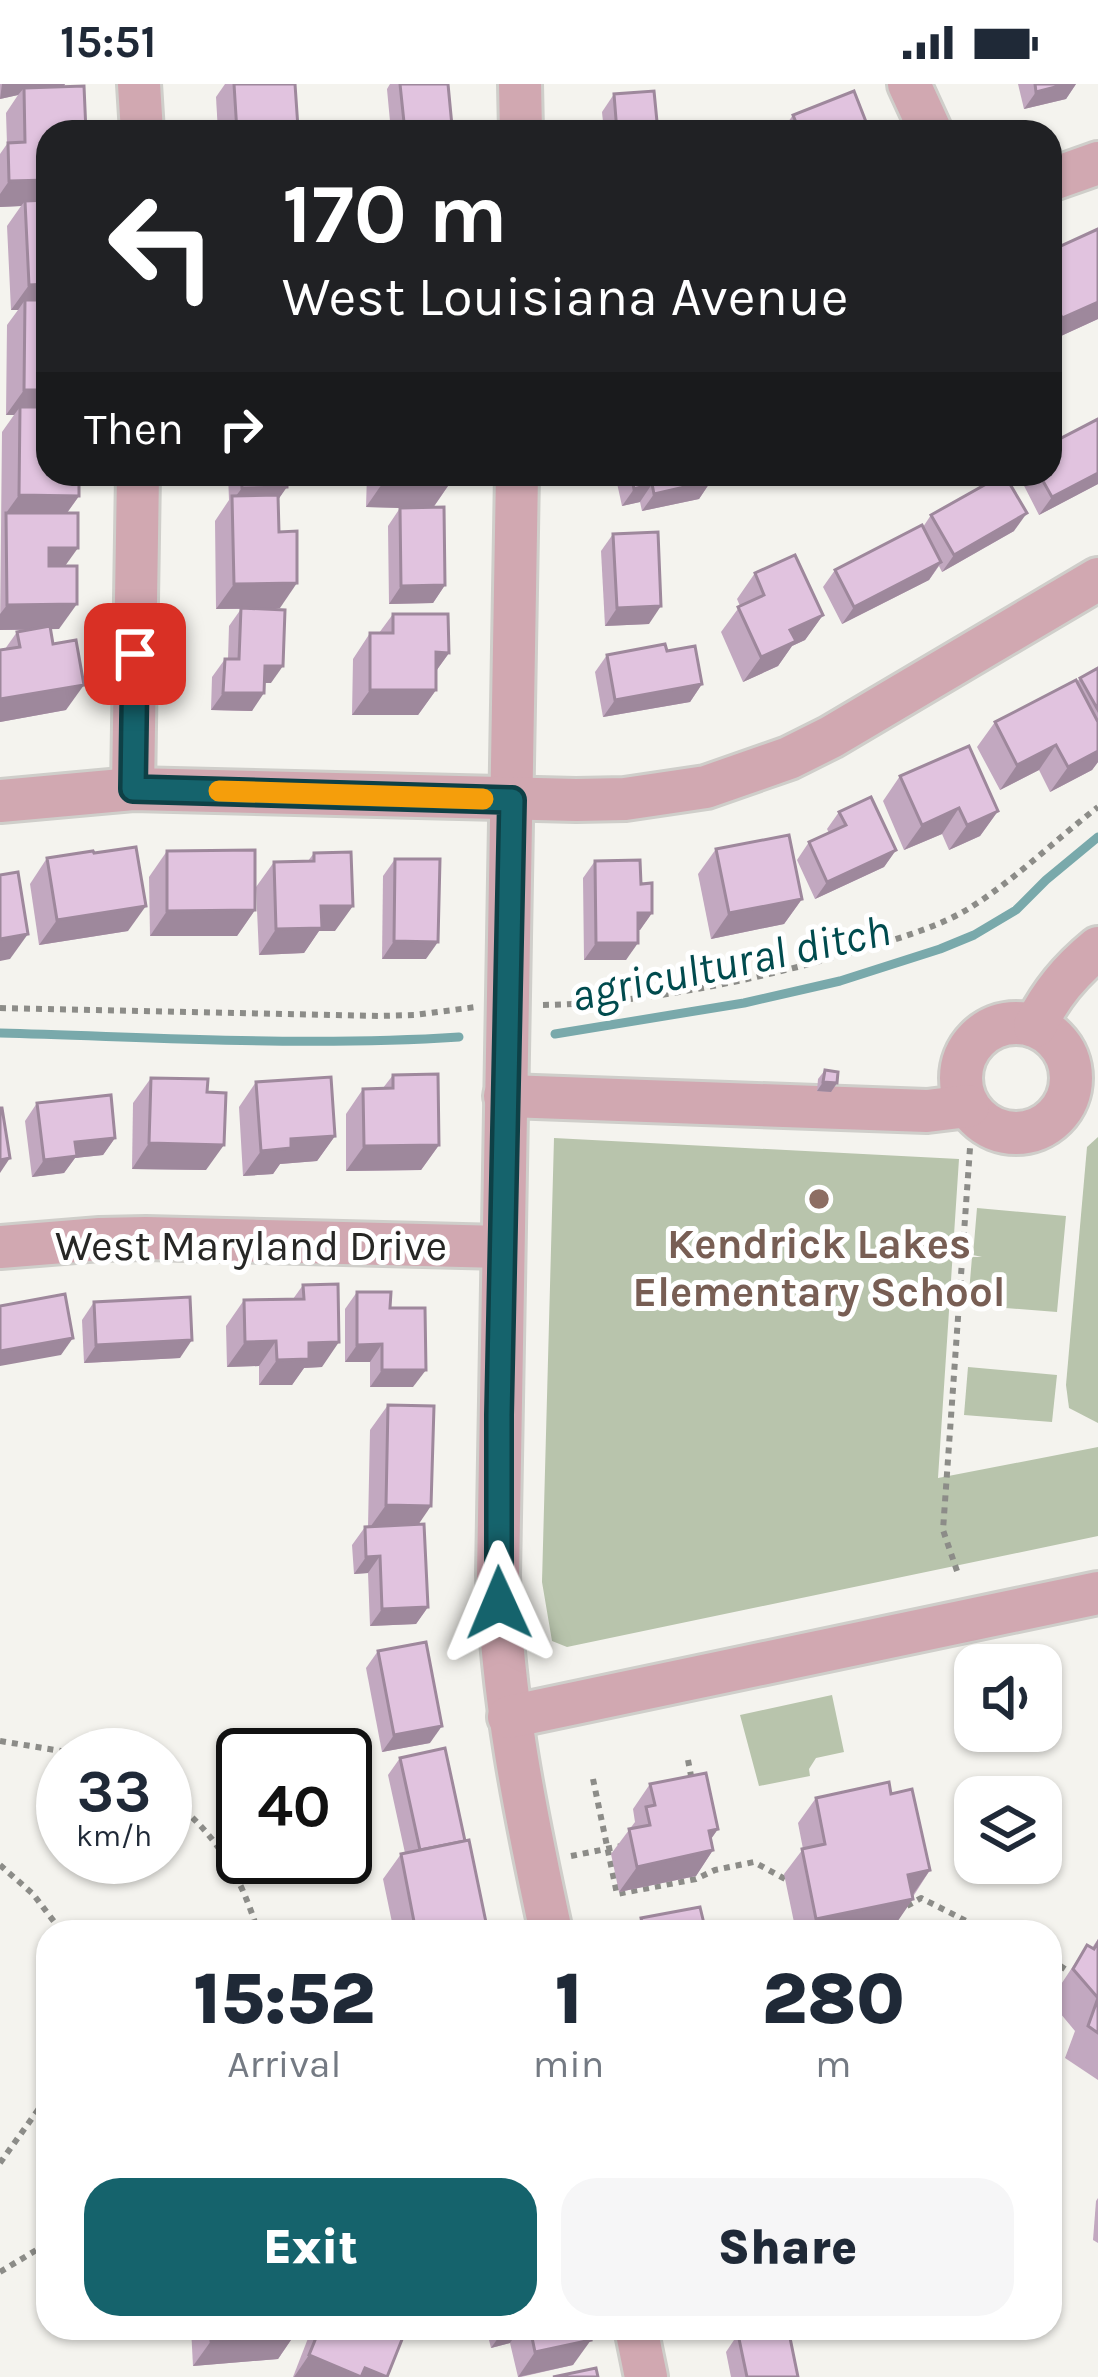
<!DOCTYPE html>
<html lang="en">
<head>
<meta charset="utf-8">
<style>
	body { margin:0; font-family:Karla,sans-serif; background:#f6f6f7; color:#1f2937; height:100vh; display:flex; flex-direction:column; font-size:45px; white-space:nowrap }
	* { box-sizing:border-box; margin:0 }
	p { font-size:39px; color:#747a83 }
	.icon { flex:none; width:66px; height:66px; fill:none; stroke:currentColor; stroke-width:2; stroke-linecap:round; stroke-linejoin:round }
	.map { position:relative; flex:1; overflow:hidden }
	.side { position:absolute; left:36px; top:1836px; width:1026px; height:420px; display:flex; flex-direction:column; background:#fff; border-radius:36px; box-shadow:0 3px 9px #0004 }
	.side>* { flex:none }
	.banner { position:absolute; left:36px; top:36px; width:1026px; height:366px; border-radius:36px; box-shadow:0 3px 9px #0004; background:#202124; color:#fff; overflow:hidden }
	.fabs { position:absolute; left:954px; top:1560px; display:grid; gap:24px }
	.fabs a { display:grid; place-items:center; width:108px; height:108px; border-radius:24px; background:#fff; box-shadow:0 3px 9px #0004; font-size:60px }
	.speed { position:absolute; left:36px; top:1644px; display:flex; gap:24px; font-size:60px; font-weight:700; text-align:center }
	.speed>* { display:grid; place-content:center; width:156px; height:156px; border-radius:50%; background:#fff; box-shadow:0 3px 9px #0004; line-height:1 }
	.speed small { font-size:30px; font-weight:400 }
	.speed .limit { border:6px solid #111; border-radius:18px; background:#fff; color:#111 }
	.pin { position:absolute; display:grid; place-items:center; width:102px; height:102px; color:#fff; margin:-51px; border-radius:24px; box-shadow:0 6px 18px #0006 }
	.me { position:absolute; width:132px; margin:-66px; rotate:359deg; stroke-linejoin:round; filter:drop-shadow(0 0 9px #0008) }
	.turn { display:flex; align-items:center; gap:42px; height:252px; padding:0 48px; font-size:54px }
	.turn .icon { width:156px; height:156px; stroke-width:2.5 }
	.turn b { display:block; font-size:84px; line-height:102px }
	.then { display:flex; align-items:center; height:114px; padding:0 48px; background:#0003; gap:24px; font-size:45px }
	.eta { display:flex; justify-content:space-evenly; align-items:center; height:204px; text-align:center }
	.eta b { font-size:72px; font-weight:800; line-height:84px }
	.cta { display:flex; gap:24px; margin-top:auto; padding:24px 48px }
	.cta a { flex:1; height:138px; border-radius:36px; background:#15636c; color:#fff; font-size:48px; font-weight:800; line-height:138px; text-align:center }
	.cta a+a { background:#f6f6f7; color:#1f2937 }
	.status { display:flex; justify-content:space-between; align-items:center; height:84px; padding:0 60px; background:#fff; direction:ltr }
	.status svg { height:33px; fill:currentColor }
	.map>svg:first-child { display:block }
	.green { fill:#b8c4ac }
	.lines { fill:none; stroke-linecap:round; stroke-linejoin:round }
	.stream { stroke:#79a9ab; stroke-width:9 }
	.minor-casing { stroke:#cfceca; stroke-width:48 }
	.path { stroke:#8c8c88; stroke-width:6; stroke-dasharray:6 6; stroke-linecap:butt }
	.minor { stroke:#d1a8b1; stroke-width:42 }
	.wall { fill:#c2a8c0 }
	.shaded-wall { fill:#9e889c }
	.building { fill:#e1c3df; stroke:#9e889c; stroke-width:3 }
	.route-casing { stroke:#0e4046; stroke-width:30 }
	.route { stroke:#15636c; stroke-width:21 }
	.slow { stroke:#f59e0b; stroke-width:21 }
	.education-dot { fill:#8d6e63; stroke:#fff; stroke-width:4.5 }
	.labels { text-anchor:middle; stroke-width:10; stroke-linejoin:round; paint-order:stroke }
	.education-label { font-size:42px; font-weight:bold; fill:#785e54; stroke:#fff }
	.street-label { font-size:42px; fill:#272725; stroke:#fff }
	.water-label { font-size:45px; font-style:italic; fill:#004b4e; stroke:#fff }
</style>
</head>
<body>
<div class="status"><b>15:51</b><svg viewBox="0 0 49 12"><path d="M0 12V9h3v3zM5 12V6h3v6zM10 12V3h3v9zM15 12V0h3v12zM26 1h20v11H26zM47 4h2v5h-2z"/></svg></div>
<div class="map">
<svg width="1098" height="2293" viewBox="0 0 1098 2293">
	<rect width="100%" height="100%" fill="#f4f3ee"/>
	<g class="green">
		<path d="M1098,1053V1339L1069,1324L1066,1301L1087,1063Z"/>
		<path d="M554,1054L959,1075L938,1394L1098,1363V1452L567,1563L552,1557L542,1498Z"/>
		<path d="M977,1124L1066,1132L1057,1228L968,1221L972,1173H982L973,1171Z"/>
		<path d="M968,1283L1057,1291L1052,1338L964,1331Z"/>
		<path d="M832,1611L844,1668L816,1674L809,1685L810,1692L759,1702L740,1631Z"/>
	</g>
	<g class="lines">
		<g class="stream">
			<path d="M0,949C153,953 306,963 459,953"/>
			<path d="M555,950L744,919L840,897L940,865L974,851L1016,826L1046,796L1098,753"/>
		</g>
		<defs>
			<g id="minor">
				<path d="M139,0L142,48"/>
				<path d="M520,0L521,48"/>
				<path d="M909,0L931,48"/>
				<path d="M1050,96L1098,79"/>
				<path d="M517,390L498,1491C502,1614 525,1728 551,1848"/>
				<path d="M133,705L138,390"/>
				<path d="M0,717L133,705L576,716L625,715L706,703L789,674L831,653L1098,495"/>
				<circle cx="1016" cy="994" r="55"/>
				<path d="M1035,942C1051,910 1070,887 1098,864"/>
				<path d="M505,1012L927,1027L968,1022"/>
				<path d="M0,1163L100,1155L146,1154L502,1163"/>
				<path d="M509,1633L1098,1509"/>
				<path d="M636,2244L646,2293"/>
			</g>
		</defs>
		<use href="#minor" class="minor-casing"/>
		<g class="path">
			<path d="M543,921C651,919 762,895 866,864C900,854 938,843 968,825C1015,796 1055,756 1098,723"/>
			<path d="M0,924L378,932L414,931L476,923"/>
			<path d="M957,1487L943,1446L970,1064"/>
			<path d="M0,1657L86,1671"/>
			<path d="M688,1676L692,1697"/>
			<path d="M593,1695L617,1810L696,1795L715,1786L754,1778L785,1795"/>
			<path d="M165,1710C215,1748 240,1789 258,1848"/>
			<path d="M571,1772L621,1762"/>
			<path d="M0,1781L33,1810L62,1848"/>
			<path d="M907,1822L921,1814L988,1848"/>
			<path d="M1050,1875L1071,1889"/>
			<path d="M0,2079L48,2012"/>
			<path d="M0,2188L48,2159"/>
		</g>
		<use href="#minor" class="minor"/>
	</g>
	<g class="wall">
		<path d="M0,0H65L48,48V390L79,412L67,429L65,482L59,545H51L66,626L0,638V566L5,565L17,548L29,546H0L2,348L14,331H6L7,241L18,226H11L7,142L21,122L0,123V70L7,60L6,29L18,11L0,15Z"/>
		<path d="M225,0H295L298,44L295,48H218L216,13Z"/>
		<path d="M390,0H448L452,42L448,48H391L387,5Z"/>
		<path d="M1018,0H1076L1066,15L1024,25Z"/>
		<path d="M614,10L658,48H604L602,28Z"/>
		<path d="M793,31L870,48H781Z"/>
		<path d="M1098,145V235L1050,257V167Z"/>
		<path d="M1098,335V400L1039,431L1018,390H1050Z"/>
		<path d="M228,390H294L278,416L280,524L250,525L271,599H264L252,627L211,626L212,593L225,575H228L229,542L241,525H216L215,437L229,416Z"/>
		<path d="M367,390H450V399L433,424L445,501L433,519L389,520L388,442L400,424H409L366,423Z"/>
		<path d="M615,390H710L711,397L699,415L642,427L640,418L622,422Z"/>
		<path d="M727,390H759L731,401Z"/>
		<path d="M931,431L1014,447L942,488L939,482L929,496L842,540L823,503L835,486L923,443Z"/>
		<path d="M613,450L649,540L605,542L601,467Z"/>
		<path d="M755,489L823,531L805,556L792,562L778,582L743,598L721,548L740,522L737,515Z"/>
		<path d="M393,530L449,569L436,587V606L418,631H352L353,575L370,549H379Z"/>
		<path d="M667,567L702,600L690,618L603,633L595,588L607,571Z"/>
		<path d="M1098,584V678L1092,686L1050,708L1039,686L1000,706L977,663L995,638L1077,598L1080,594Z"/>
		<path d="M900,692L998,727L980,752L949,766L942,750L904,766L883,717Z"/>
		<path d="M839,728L896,766L884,783L815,815L797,776L809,758L829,749L827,745Z"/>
		<path d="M716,765L802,815L784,840L711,855L698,790Z"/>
		<path d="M167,767L255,826L237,852H150L149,793Z"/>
		<path d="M94,769L128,847L39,861L30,800L47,774Z"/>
		<path d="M314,769L335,847H319L304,869L259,871L256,803L274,778L308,777Z"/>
		<path d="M395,775L426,875H382L383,792Z"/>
		<path d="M595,777L641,800L652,829L640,846H638L626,876H584L583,794Z"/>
		<path d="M825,986L837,999L831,1008L817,1007L818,995Z"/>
		<path d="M393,991L439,1061L421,1086L346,1087V1030L363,1005L383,1004Z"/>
		<path d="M151,994L206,1086L132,1085L133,1019Z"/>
		<path d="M256,998L335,1052L317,1077L280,1080L273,1090L243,1092L239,1023Z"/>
		<path d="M37,1019L115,1054L103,1071L75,1074L64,1089L32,1093L25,1037Z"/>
		<path d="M303,1201L322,1283L304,1284L292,1301H259V1282L227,1283L226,1242L244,1216L293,1215Z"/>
		<path d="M357,1208L413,1303H370V1278H345V1225Z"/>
		<path d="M94,1218L180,1274L84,1279L82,1236Z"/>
		<path d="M388,1321L418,1440L428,1523L416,1540L370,1542L368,1489L354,1490L352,1461L365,1443H368L370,1346Z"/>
		<path d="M378,1567L430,1659L382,1668L366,1584Z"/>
		<path d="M400,1674L465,1757L488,1848H394L383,1795L401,1770L405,1769L388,1691Z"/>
		<path d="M650,1700L718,1745L711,1755L713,1766L696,1792L619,1808L611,1770L635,1738L633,1725Z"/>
		<path d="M816,1714L930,1786L895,1841L860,1848H796L784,1790L803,1765L798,1739Z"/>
		<path d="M641,1834L706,1848H632Z"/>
		<path d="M1098,1855V1996L1065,1974L1075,1947L1050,1917L1087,1861L1092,1864Z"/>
		<path d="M1098,2114V2159L1093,2156L1096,2117Z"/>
		<path d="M191,2244H295V2250L278,2275L193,2282Z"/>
		<path d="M312,2244H394L387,2293H293Z"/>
		<path d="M486,2244H588L573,2281L521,2293H518L510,2259L491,2264Z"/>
		<path d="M738,2250L798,2293H731L726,2268Z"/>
	</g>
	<g class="shaded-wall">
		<path d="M2,0H65L62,4H24L18,11L0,15Z"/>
		<path d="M1067,0H1076L1066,15L1024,25L1036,8Z"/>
		<path d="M48,96V121L25,117L21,122L0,123V110L9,97Z"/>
		<path d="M48,200V224L25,216L18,226H11L29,201Z"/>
		<path d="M1098,218V235L1050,257V251L1062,234Z"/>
		<path d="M24,306H48V332L20,323L14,331H6Z"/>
		<path d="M1098,389V400L1039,431L1052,413Z"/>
		<path d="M738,390H759L731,401Z"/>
		<path d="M384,397L450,399L432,425L366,423Z"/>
		<path d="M711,397L699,415L642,427L654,410Z"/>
		<path d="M652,400L640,418L622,422L634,405Z"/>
		<path d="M287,403L275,420L232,417L242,404Z"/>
		<path d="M19,411L79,412L61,437L6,429Z"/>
		<path d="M1027,429L1014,447L942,488L954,471Z"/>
		<path d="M49,464H78L60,489L32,490Z"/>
		<path d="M941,478L929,496L842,540L854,523Z"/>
		<path d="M297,499L280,524L216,525L234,500Z"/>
		<path d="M445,501L433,519L389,520L401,502Z"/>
		<path d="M77,520L59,545L0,546V530L7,521Z"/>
		<path d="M661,522L649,540L605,542L617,524Z"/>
		<path d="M823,531L805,556L792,562L778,582L743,598L761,573L790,546Z"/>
		<path d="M436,568L449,569L431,594Z"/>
		<path d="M265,582H283L271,599H252Z"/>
		<path d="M702,600L690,618L603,633L615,616Z"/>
		<path d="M84,601L66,626L0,638V615Z"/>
		<path d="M370,606H436L418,631H352Z"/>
		<path d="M223,609H264L252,627L211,626Z"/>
		<path d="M1056,661L1039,686L1000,706L1017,681Z"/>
		<path d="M1098,667V678L1092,686L1050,708L1068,683Z"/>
		<path d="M959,724L942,750L904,766L922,741Z"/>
		<path d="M998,727L980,752L949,766L967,741Z"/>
		<path d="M896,766L884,783L815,815L827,798Z"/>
		<path d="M802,815L784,840L711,855L729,829Z"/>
		<path d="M146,822L128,847L39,861L57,836Z"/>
		<path d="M321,822H353L335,847H319L304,869L259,871L276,845Z"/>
		<path d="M255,826L237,852H150L167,827Z"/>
		<path d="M638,829H652L640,846H625Z"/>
		<path d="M28,850L10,875L0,877V855Z"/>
		<path d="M394,857L438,858L426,875H382Z"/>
		<path d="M596,859H638L626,876H584Z"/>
		<path d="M823,998L837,999L831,1008L817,1007Z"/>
		<path d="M335,1052L317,1077L280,1080L273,1090L243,1092L261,1067L291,1055Z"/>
		<path d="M115,1054L103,1071L75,1074L64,1089L32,1093L44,1076L75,1058Z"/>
		<path d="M149,1059L224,1061L206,1086L132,1085Z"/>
		<path d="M439,1061L421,1086L346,1087L364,1062Z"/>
		<path d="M10,1074L0,1089V1076Z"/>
		<path d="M73,1254L61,1271L0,1282V1267Z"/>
		<path d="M192,1256L180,1274L84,1279L96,1261Z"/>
		<path d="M276,1257L259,1282L227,1283L245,1258Z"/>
		<path d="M339,1258L322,1283L304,1284L292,1301H259L277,1276L309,1259Z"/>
		<path d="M382,1260L370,1278H345L357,1261Z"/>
		<path d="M382,1286H426L413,1303H370Z"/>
		<path d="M386,1421L431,1422L414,1447L368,1446Z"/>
		<path d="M380,1472L368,1489L354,1490L366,1473Z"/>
		<path d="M428,1523L416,1540L370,1542L382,1525Z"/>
		<path d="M442,1642L430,1659L382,1668L394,1651Z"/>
		<path d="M718,1745L701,1769L713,1766L696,1792L619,1808L637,1783L709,1747Z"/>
		<path d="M930,1786L912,1812L908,1791Z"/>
		<path d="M913,1815L895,1841L860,1848H808L816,1835Z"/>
		<path d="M505,2244H520L510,2259L491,2264Z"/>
		<path d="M730,2244H749L726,2250Z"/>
		<path d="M295,2250L278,2275L193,2282L211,2257Z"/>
		<path d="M591,2256L573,2281L518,2293L535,2268Z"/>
		<path d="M309,2271L365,2284L386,2293H294Z"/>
	</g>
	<g class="building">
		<path d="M234,0H295L298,44L276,45L277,48H237Z"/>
		<path d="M400,0H448L452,42L441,43V48H405Z"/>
		<path d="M1035,0H1067L1036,8Z"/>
		<path d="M84,2L86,48H48V96L9,97L8,59L25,58L24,4Z"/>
		<path d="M654,7L658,48H617L614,10Z"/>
		<path d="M854,7L870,48H800L793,31Z"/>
		<path d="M48,116V200L29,201L25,117Z"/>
		<path d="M1098,145V218L1062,234L1050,208V167Z"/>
		<path d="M25,216H48V306H24Z"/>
		<path d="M20,323H48V390H79V412L19,411Z"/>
		<path d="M1098,335V389L1052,413L1039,390H1050V360Z"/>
		<path d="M241,390H287V403L242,404Z"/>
		<path d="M384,390H450V399L384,397Z"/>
		<path d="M631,390H710L711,397L654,410L652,400L634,405Z"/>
		<path d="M1004,390L1027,429L954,471L931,431Z"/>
		<path d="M278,411L279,448L297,447V499L234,500L232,412Z"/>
		<path d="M444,423L445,501L401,502L400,424Z"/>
		<path d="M6,429H78V464H49V482H77V520L7,521Z"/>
		<path d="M922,441L941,478L854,523L835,486Z"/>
		<path d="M658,448L661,522L617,524L613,450Z"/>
		<path d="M795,471L823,531L790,546L796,557L761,573L738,523L764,511L755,489Z"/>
		<path d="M241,524L285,526L283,582H265L264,609H223L225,575H239Z"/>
		<path d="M393,530H448L449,569L436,568V606H370V549H393Z"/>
		<path d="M50,542L53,560L76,556L84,601L0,615V566L20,563L17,548Z"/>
		<path d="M665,560L667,567L695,562L702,600L615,616L607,571Z"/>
		<path d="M1098,584V626L1080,594Z"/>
		<path d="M1076,596L1098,638V667L1068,683L1056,661L1017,681L995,638Z"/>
		<path d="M969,662L998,727L967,741L959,724L922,741L900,692Z"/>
		<path d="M871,713L896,766L827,798L809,758L846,741L839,728Z"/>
		<path d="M789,751L802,815L729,829L716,765Z"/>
		<path d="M136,763L146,822L57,836L47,774L93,767L94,769Z"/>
		<path d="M255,766V826L167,827V767Z"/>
		<path d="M351,768L353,822H321L322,844L276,845L274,778L314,777V769Z"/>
		<path d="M395,775H440L438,858L394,857Z"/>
		<path d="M640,776L641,800L652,799V829H638V859H596L595,777Z"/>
		<path d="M18,788L28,850L0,855V791Z"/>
		<path d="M825,986L838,988L837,999L823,998Z"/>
		<path d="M438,990L439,1061L364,1062L363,1005L393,1004V991Z"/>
		<path d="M331,993L335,1052L291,1055V1064L261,1067L256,998Z"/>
		<path d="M151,994L208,995L207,1008L226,1009L224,1061L149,1059Z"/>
		<path d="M111,1011L115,1054L75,1058L77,1072L44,1076L37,1019Z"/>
		<path d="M0,1024H2L10,1074L0,1076Z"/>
		<path d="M338,1200L339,1258L309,1259V1275L277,1276L276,1257L245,1258L244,1216L304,1215L303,1201Z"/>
		<path d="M357,1208H391L390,1224H425L426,1286H382V1260L357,1261Z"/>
		<path d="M65,1210L73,1254L0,1267V1222Z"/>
		<path d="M190,1213L192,1256L96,1261L94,1218Z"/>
		<path d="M388,1321L434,1322L431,1422L386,1421Z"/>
		<path d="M424,1440L428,1523L382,1525L380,1472L366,1473L365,1443Z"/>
		<path d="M426,1558L442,1642L394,1651L378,1567Z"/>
		<path d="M445,1664L465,1757L420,1766L400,1674Z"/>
		<path d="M706,1689L718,1745L709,1747L713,1766L637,1783L629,1745L650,1741L646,1723L655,1721L650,1700Z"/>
		<path d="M889,1698L891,1710L912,1705L930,1786L908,1791L913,1815L816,1835L802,1765L825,1760L816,1714Z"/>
		<path d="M469,1756L488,1848H443L442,1845L416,1848L401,1770Z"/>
		<path d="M700,1823L706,1848H644L641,1834Z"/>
		<path d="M1098,1858V1914L1073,1885L1087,1861L1094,1865Z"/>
		<path d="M1098,1914V1949L1088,1942Z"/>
		<path d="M210,2244H295V2250L211,2257Z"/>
		<path d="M320,2244H394L405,2248L387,2293L365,2284L361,2293L309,2271Z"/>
		<path d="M530,2244H588L591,2256L535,2268Z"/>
		<path d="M769,2244H788L798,2293H747L738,2250Z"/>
		<path d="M596,2284L598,2293H553Z"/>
	</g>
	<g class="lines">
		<defs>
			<path id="route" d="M135,570L133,705L512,716L499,1331V1519"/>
		</defs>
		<use href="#route" class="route-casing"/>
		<use href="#route" class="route"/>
		<path class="slow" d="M219,707L483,715"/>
	</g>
	<circle class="education-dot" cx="819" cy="1115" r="12"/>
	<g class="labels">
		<g class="education-label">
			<text x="819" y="1174">Kendrick Lakes<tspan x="819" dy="48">Elementary School</tspan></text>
		</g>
		<g class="street-label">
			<text x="251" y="1176">West Maryland Drive</text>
		</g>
		<g class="water-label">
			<text transform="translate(730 878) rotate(-12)" y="16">agricultural ditch</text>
		</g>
	</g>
</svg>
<div class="fabs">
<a><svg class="icon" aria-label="sound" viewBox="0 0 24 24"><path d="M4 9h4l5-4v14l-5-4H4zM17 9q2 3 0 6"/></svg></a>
<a><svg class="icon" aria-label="layers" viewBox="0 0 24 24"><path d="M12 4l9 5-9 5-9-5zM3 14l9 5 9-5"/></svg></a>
</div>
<div class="speed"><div>33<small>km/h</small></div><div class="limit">40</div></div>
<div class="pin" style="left:135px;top:570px;background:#d93025"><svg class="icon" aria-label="arrive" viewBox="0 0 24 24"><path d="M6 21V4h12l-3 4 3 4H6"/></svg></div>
<svg class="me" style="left:499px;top:1519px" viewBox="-20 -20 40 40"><path d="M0-17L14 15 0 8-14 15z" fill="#15636c" stroke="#fff" stroke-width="4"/></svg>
<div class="banner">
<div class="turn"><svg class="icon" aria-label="left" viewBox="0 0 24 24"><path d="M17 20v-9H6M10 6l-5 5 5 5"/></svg><div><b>170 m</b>West Louisiana Avenue</div></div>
<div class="then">Then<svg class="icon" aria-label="right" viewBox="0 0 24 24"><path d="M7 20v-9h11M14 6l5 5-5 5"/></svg></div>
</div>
<section class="side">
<div class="eta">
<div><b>15:52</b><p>Arrival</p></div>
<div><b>1</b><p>min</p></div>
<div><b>280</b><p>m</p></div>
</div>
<div class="cta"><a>Exit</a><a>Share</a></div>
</section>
</div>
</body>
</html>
